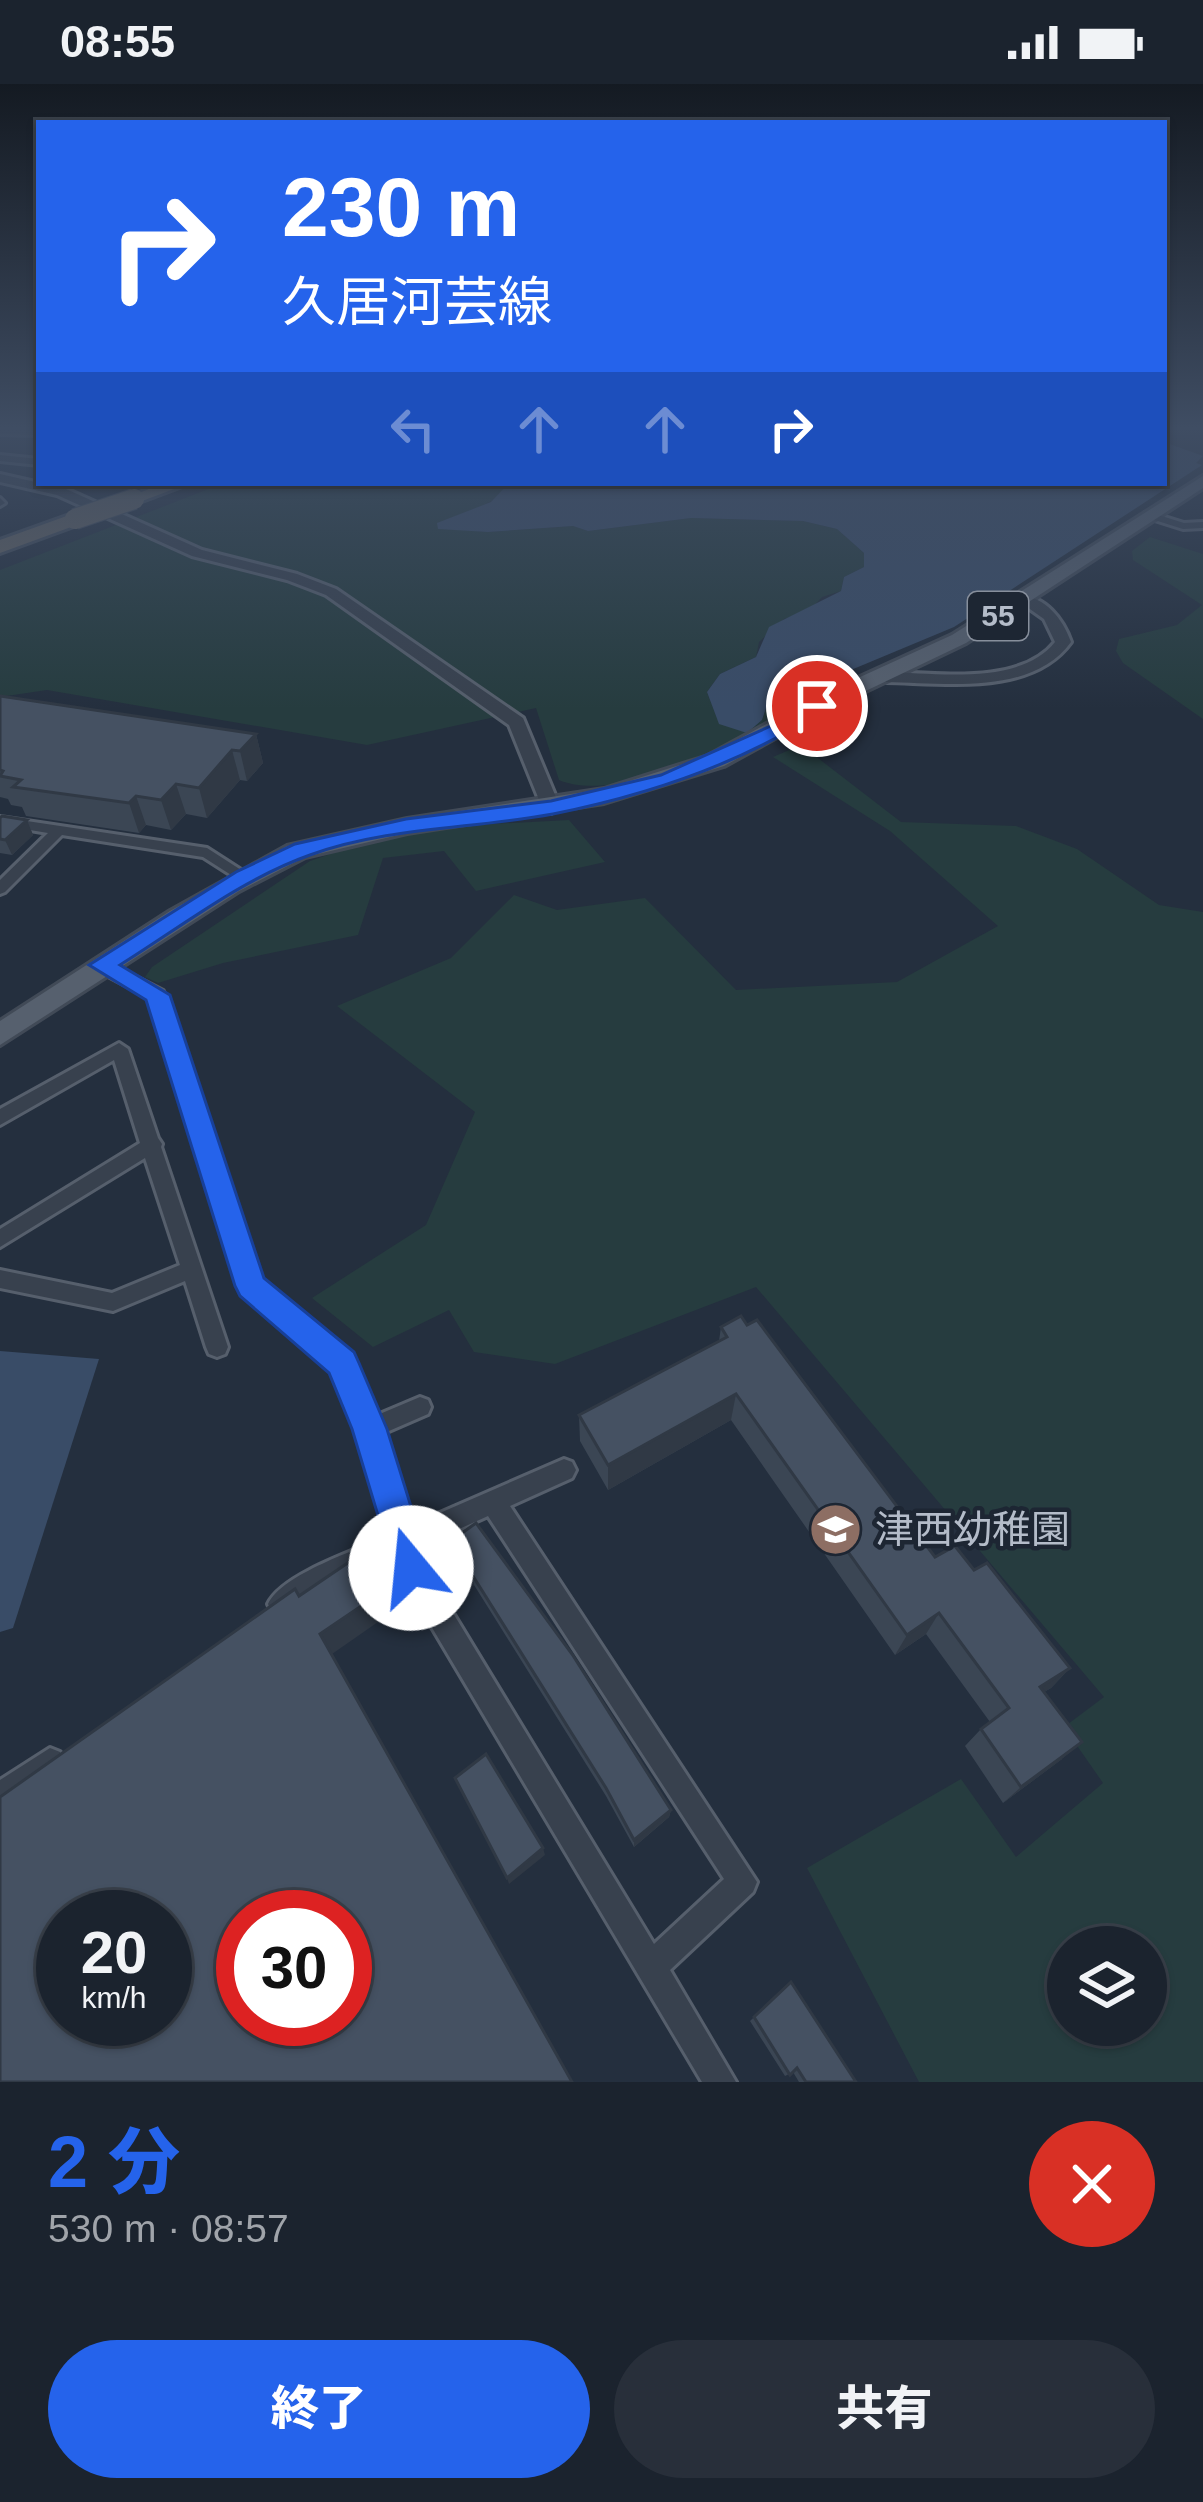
<!DOCTYPE html>
<html lang="ja">
<head>
<meta charset="utf-8">
<style>
	body { margin:0; font-family:Arial,"Noto Sans JP",sans-serif; background:#282f3a; color:#f1f3f6; height:100vh; display:flex; flex-direction:column; font-size:45px; white-space:nowrap }
	* { box-sizing:border-box; margin:0 }
	p { font-size:39px; color:#a0a4aa }
	.icon { flex:none; width:66px; height:66px; fill:none; stroke:currentColor; stroke-width:2; stroke-linecap:round; stroke-linejoin:round }
	.map { position:relative; height:1998px; overflow:hidden }
	.panel { display:flex; flex-direction:column; background:#1b232e; flex:1 }
	.panel>* { flex:none }
	.hud { position:absolute; left:36px; top:36px; width:1131px; height:366px; border-radius:0px; box-shadow:0 3px 9px #0004,0 0 0 3px #39404a; background:#2563eb; color:#fff; overflow:hidden }
	.buttons { position:absolute; left:1047px; top:1842px; display:grid; gap:24px }
	.buttons a { display:grid; place-items:center; width:120px; height:120px; border-radius:50%; background:#1b232e; box-shadow:0 3px 9px #0004,0 0 0 3px #39404a; font-size:60px }
	.speed { position:absolute; left:36px; top:1806px; display:flex; gap:24px; font-size:60px; font-weight:700; text-align:center }
	.speed>* { display:grid; place-content:center; width:156px; height:156px; border-radius:50%; background:#1b232e; box-shadow:0 3px 9px #0004,0 0 0 3px #39404a; line-height:1 }
	.speed small { font-size:30px; font-weight:400 }
	.speed .limit { border:18px solid #d22; background:#fff; color:#111 }
	.pin { position:absolute; display:grid; place-items:center; width:102px; height:102px; color:#fff; margin:-51px; border:6px solid #fff; border-radius:50%; box-shadow:0 3px 12px #0007 }
	.me { position:absolute; width:132px; margin:-66px; rotate:343deg; stroke-linejoin:round; filter:drop-shadow(0 0 9px #0008) }
	.turn { display:flex; align-items:center; gap:42px; height:252px; padding:0 48px; font-size:54px }
	.turn .icon { width:156px; height:156px; stroke-width:2.5 }
	.turn b { display:block; font-size:84px; line-height:102px }
	.lanes { display:flex; align-items:center; height:114px; padding:0 48px; background:#0003; justify-content:center; gap:60px; direction:ltr }
	.lanes .off { opacity:.35 }
	.round { display:grid; place-items:center; flex:none; width:126px; height:126px; border-radius:63px; background:#282f3a }
	.overview { display:flex; align-items:center; justify-content:space-between; height:204px; padding:0 48px }
	h1 { font-size:72px; font-weight:800; line-height:90px; color:#2563eb }
	.button { display:flex; gap:24px; margin-top:auto; padding:24px 48px }
	.button a { flex:1; height:138px; border-radius:72px; background:#2563eb; color:#fff; font-size:48px; font-weight:800; line-height:138px; text-align:center }
	.button a+a { background:#282f3a; color:#f1f3f6 }
	.status { display:flex; justify-content:space-between; align-items:center; height:84px; padding:0 60px; background:#1b232e; direction:ltr }
	.status svg { height:33px; fill:currentColor }
	.map>svg:first-child { display:block }
	.green { fill:#263c3f; fill-rule:evenodd }
	.water { fill:#394c67 }
	.lines { fill:none; stroke-linecap:round; stroke-linejoin:round }
	.minor-casing { stroke:#565f6c; stroke-width:6 }
	.tertiary-casing { stroke:#565f6c; stroke-width:6 }
	.primary-casing { stroke:#414a57; stroke-width:6 }
	.trunk-casing { stroke:#434c59; stroke-width:6 }
	.minor { fill:#38414e; fill-rule:evenodd }
	.tertiary { fill:#38414e; fill-rule:evenodd }
	.primary { fill:#56606e; fill-rule:evenodd }
	.trunk { fill:#656462; fill-rule:evenodd }
	.trunk-bridge-casing { stroke:#434c59; stroke-width:22; stroke-linecap:butt }
	.trunk-bridge { stroke:#656462; stroke-width:20 }
	.wall { fill:#3b4654 }
	.shaded-wall { fill:#303945 }
	.building { fill:#455162; stroke:#303945; stroke-width:3; fill-rule:evenodd }
	.route { fill:#2563eb; stroke:#184099; stroke-width:3 }
	.labels { text-anchor:middle; stroke-width:9; stroke-linejoin:round; paint-order:stroke }
	.shield { fill:#1d2633; stroke:#878f9c; stroke-width:3 }
	.shield-label { font-size:30px; font-weight:bold; fill:#b4bcc9 }
	.near-poi-label { font-size:39px; fill:#b4bcc9; stroke:#1d2633; text-anchor:start }
</style>
</head>
<body>
<div class="status"><b>08:55</b><svg viewBox="0 0 49 12"><path d="M0 12V9h3v3zM5 12V6h3v6zM10 12V3h3v9zM15 12V0h3v12zM26 1h20v11H26zM47 4h2v5h-2z"/></svg></div>
<div class="map">
<svg width="1203" height="1998" viewBox="0 0 1203 1998">
	<rect width="100%" height="100%" fill="#242f3e"/>
	<g class="green">
		<path d="M224,399H509C495,426 459,424 438,444L488,448L573,442L588,447L691,434L803,437L837,445L864,469V483L844,493L841,507L822,513L808,528L784,535L759,558L756,573L720,590L707,608L717,634L747,649L762,636L767,621L795,613C787,621 779,633 770,640C730,673 607,718 559,696L536,624L367,661L47,606L0,613V486Z"/>
		<path d="M1150,453L1203,470V635L1123,579L1116,567L1119,555L1177,541L1202,521L1133,476L1132,467Z"/>
		<path d="M801,661L901,738L1016,742L1077,765L1159,821L1203,828V1998H919L807,1784L961,1695L1016,1773L1103,1699L1064,1643L1104,1613L756,1203L555,1280L474,1268L449,1226L373,1263L312,1214L426,1141L475,1028L337,922L451,874L514,811L557,826L645,814L736,906L897,898L998,842L890,747L773,673ZM1068,1863H1146V1941H1068Z"/>
		<path d="M569,736L605,778L476,807L444,767L383,774L358,851L223,879L158,899L145,893L152,883L310,777L374,755L472,741Z"/>
	</g>
	<g class="water">
		<path d="M1164,358L1203,372L1196,379L1202,381L954,543L767,621L762,636L747,649L719,640L707,608L720,590L756,573L769,543L841,507L844,493L864,483V469L837,445L803,437L691,434L588,447L573,442L488,448L438,445L437,439L491,418L509,399H1164Z"/>
		<path d="M0,1267L99,1275L13,1544L0,1548Z"/>
	</g>
	<g class="lines">
		<defs>
			<g id="minor">
				<path d="M0,346H39V351L0,350Z"/>
				<path d="M0,371L39,375V381L0,377Z"/>
				<path d="M0,414L5,419L0,422Z"/>
				<path d="M1149,428L1184,439L1203,438V444L1183,445L1145,433V429Z"/>
				<path d="M0,733L207,764L252,793L249,796H239L203,773L62,751L5,808L0,810V796L48,749L0,741Z"/>
				<path d="M101,875L163,907L165,911L260,1198L350,1272L375,1332L420,1313L428,1316L431,1323L428,1330L382,1350L410,1442L564,1375L572,1378L576,1386L572,1394L510,1422L757,1798L753,1808L670,1886L736,1998H702L402,1493L396,1474L319,1509L281,1533L272,1529L268,1520C282,1490 359,1465 389,1452L358,1345L334,1285L244,1209L241,1203L150,914L95,885L93,881L95,877ZM488,1432L724,1795L654,1860L422,1478L417,1464Z"/>
				<path d="M119,959L128,965L158,1054L162,1060L161,1063L228,1263L225,1270L217,1273L209,1270L206,1263L185,1197L113,1227L0,1204V1186L112,1209L180,1181L145,1074L0,1163V1145L140,1059L114,976L0,1041V1025Z"/>
				<path d="M50,1664L60,1668L64,1678L60,1688L0,1726V1696Z"/>
			</g>
			<g id="tertiary">
				<path d="M0,390L66,405L202,466L297,490L336,505L523,634L560,723L551,729L542,723L509,641L326,511L287,496L192,472L57,411L0,398Z"/>
				<path d="M1020,512C1045,512 1063,535 1071,558C1032,612 945,599 886,598L878,593L886,588C936,589 1020,602 1055,558L1044,535L1020,518Z"/>
			</g>
			<path id="primary" d="M1203,392V404L966,559L828,625L724,682L604,719L407,749L305,773L239,807L0,961V937L170,827L287,762L407,735L604,705L708,672L812,615L952,551Z"/>
			<g id="trunk">
				<path d="M163,399H190L134,420L125,415Z"/>
				<path d="M75,429L84,435L82,439L0,469V456Z"/>
			</g>
		</defs>
		<use href="#minor" class="minor-casing"/>
		<use href="#tertiary" class="tertiary-casing"/>
		<use href="#primary" class="primary-casing"/>
		<use href="#trunk" class="trunk-casing"/>
		<use href="#minor" class="minor"/>
		<use href="#tertiary" class="tertiary"/>
		<use href="#primary" class="primary"/>
		<use href="#trunk" class="trunk"/>
		<defs>
			<path id="trunk-bridge" d="M75,435L134,415"/>
		</defs>
		<use href="#trunk-bridge" class="trunk-bridge-casing"/>
		<use href="#trunk-bridge" class="trunk-bridge"/>
	</g>
	<g class="wall">
		<path d="M0,612L256,650L263,679L247,697L240,696L207,734L186,730L171,746L146,741L139,749L26,732L22,723L11,721L8,715L0,713Z"/>
		<path d="M0,734L27,736L33,751L12,771L0,769Z"/>
		<path d="M721,1243L935,1473L974,1486L1070,1584L1051,1604L1044,1608L1062,1675L1003,1719L965,1662L981,1645L990,1638L926,1550L895,1571L731,1336L608,1406L580,1357L579,1331L719,1257Z"/>
		<path d="M476,1439L671,1726L669,1733L634,1763L606,1712L474,1501L468,1505L448,1473L444,1462Z"/>
		<path d="M791,1898L856,1998H799L793,1988L785,1992L750,1937Z"/>
	</g>
	<g class="shaded-wall">
		<path d="M256,650L263,679L247,697L240,667Z"/>
		<path d="M232,666L240,696L207,734L199,704Z"/>
		<path d="M176,700L186,730L171,746L161,716Z"/>
		<path d="M136,712L146,741L139,749L129,719Z"/>
		<path d="M27,736L33,751L12,771L5,756Z"/>
		<path d="M736,1310L731,1336L608,1406V1381Z"/>
		<path d="M471,1489L474,1501L468,1505L465,1494Z"/>
		<path d="M379,1510L388,1531L332,1570L320,1550Z"/>
		<path d="M939,1529L926,1550L895,1571L907,1551Z"/>
		<path d="M1070,1584L1051,1604L1022,1621L1040,1603Z"/>
		<path d="M1082,1658L1062,1675L1003,1719L1021,1703Z"/>
		<path d="M671,1726L669,1733L634,1763V1756Z"/>
		<path d="M543,1764L545,1771L509,1800L507,1794Z"/>
	</g>
	<g class="building">
		<path d="M0,612L256,650L240,667L232,666L199,704L176,700L161,716L136,712L129,719L13,703L21,696L0,692L3,687L0,686Z"/>
		<path d="M2,732L27,736L5,756L0,755V734Z"/>
		<path d="M741,1232L747,1241L757,1236L935,1473L955,1462L974,1486L987,1479L1070,1584L1040,1603L1082,1658L1021,1703L981,1645L1009,1624L939,1529L907,1551L736,1310L608,1381L579,1331L727,1253L721,1243Z"/>
		<path d="M476,1439L572,1570L671,1726L634,1756L606,1704L471,1489L465,1494L444,1462Z"/>
		<path d="M358,1472L379,1510L320,1550L572,1998H0V1713L295,1505L299,1512ZM63,1833H165V1935H63ZM243,1833H345V1935H243Z"/>
		<path d="M486,1670L543,1764L507,1794L455,1694Z"/>
		<path d="M791,1898L856,1998H806L797,1984L790,1991L754,1933Z"/>
	</g>
	<linearGradient id="sky" x2="0" y2="1"><stop stop-color="#141a22"/><stop offset="0.55" stop-color="#3f4d63"/><stop offset="1" stop-color="#3f4d63" stop-opacity="0"/></linearGradient>
	<rect width="1203" height="625" fill="url(#sky)"/>
	<path class="route" d="M817,616L826,622L823,626C742,680 648,711 553,730C472,745 387,743 310,771C242,795 181,843 120,881L170,911L264,1194L354,1268L359,1279L387,1345L430,1484L425,1498L411,1503L398,1498L352,1345L329,1289L240,1212L235,1202L146,916L89,881L236,788L295,760L406,735L551,717L661,691L773,641Z"/>
	<defs>
		<symbol id="school-disc" viewBox="-11 -11 22 22"><circle r="9.5" fill="#8d6e63" stroke="#1d2633"/><path d="M0-5L7-2L0 1L-7-2ZM-4 1L0 2.5L4 1V4Q0 6-4 4Z" fill="#fff"/></symbol>
	</defs>
	<g fill-rule="evenodd">
		<use href="#school-disc" x="806" y="1416" width="59" height="59"/>
	</g>
	<g class="labels">
		<rect class="shield" x="968" y="508" width="60" height="48" rx="9"/>
		<g class="shield-label">
			<text x="998" y="542">55</text>
		</g>
		<g class="near-poi-label">
			<text x="875" y="1459">津西幼稚園</text>
		</g>
	</g>
</svg>
<div class="buttons">
<a><svg class="icon" aria-label="layers" viewBox="0 0 24 24"><path d="M12 4l9 5-9 5-9-5zM3 14l9 5 9-5"/></svg></a>
</div>
<div class="speed"><div>20<small>km/h</small></div><div class="limit">30</div></div>
<div class="pin" style="left:817px;top:622px;background:#d93025"><svg class="icon" aria-label="arrive" viewBox="0 0 24 24"><path d="M6 21V4h12l-3 4 3 4H6"/></svg></div>
<svg class="me" style="left:411px;top:1484px" viewBox="-20 -20 40 40"><circle r="19" fill="#fff"/><path d="M0-13L10 11 0 6-10 11z" fill="#2563eb"/></svg>
<div class="hud">
<div class="turn"><svg class="icon" aria-label="right" viewBox="0 0 24 24"><path d="M7 20v-9h11M14 6l5 5-5 5"/></svg><div><b>230 m</b>久居河芸線</div></div>
<div class="lanes"><svg class="icon off" aria-label="left" viewBox="0 0 24 24"><path d="M17 20v-9H6M10 6l-5 5 5 5"/></svg><svg class="icon off" aria-label="ahead" viewBox="0 0 24 24"><path d="M12 20V5M6 11l6-6 6 6"/></svg><svg class="icon off" aria-label="ahead" viewBox="0 0 24 24"><path d="M12 20V5M6 11l6-6 6 6"/></svg><svg class="icon" aria-label="right" viewBox="0 0 24 24"><path d="M7 20v-9h11M14 6l5 5-5 5"/></svg></div>
</div>
</div>
<section class="panel">
<div class="overview"><div><h1>2 分</h1><p>530 m · 08:57</p></div><a class="round" style="background:#d93025;color:#fff"><svg class="icon" aria-label="close" viewBox="0 0 24 24"><path d="M6 6l12 12M18 6L6 18"/></svg></a></div>
<div class="button"><a>終了</a><a>共有</a></div>
</section>
</body>
</html>
